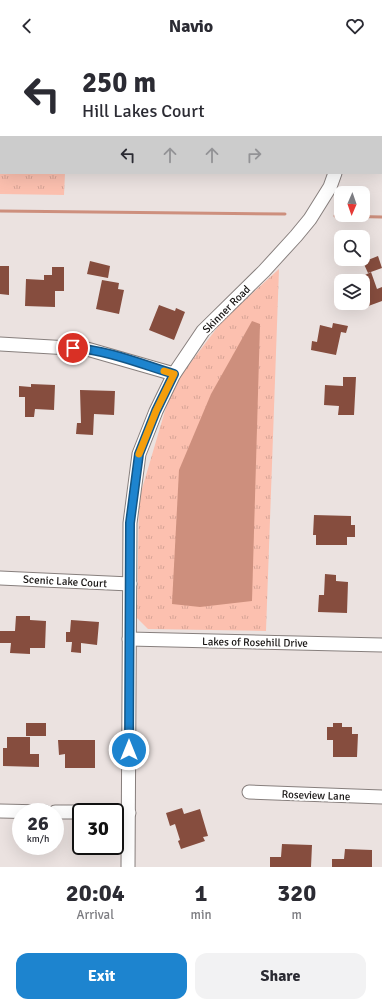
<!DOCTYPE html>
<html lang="en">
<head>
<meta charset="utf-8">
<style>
	body { margin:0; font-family:Signika,sans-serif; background:#f2f2f3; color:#2b2b33; height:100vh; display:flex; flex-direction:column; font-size:15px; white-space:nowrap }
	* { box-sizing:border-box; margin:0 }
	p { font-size:13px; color:#7c7c81 }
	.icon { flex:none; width:22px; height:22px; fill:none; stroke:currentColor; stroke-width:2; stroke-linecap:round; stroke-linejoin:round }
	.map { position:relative; height:815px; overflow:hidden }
	.panel { display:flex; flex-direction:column; background:#fff; flex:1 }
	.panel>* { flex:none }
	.guide { position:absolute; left:0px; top:0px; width:382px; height:122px; box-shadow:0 4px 16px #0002; background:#fff; color:#2b2b33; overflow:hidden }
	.needle { width:26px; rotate:182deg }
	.controls { position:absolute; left:334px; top:134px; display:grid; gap:8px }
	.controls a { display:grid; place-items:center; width:36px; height:36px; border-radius:8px; background:#fff; box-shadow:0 4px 16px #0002; font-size:20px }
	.speed { position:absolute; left:12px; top:751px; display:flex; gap:8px; font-size:20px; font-weight:700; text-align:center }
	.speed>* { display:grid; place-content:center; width:52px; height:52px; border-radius:50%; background:#fff; box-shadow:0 4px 16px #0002; line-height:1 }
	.speed small { font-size:10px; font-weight:400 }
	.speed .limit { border:2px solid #111; border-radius:6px; background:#fff; color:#111 }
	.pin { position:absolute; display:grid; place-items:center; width:34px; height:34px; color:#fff; margin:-17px; border:2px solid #fff; border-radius:50%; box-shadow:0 1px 4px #0007 }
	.me { position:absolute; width:44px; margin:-22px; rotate:0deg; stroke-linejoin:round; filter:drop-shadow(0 0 3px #0008) }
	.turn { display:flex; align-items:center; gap:14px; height:84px; padding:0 16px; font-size:18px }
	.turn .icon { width:52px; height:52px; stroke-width:2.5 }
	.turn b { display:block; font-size:28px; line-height:34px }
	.lanes { display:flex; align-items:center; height:38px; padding:0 16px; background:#0003; justify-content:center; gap:20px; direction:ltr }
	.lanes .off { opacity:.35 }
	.eta { display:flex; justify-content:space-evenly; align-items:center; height:68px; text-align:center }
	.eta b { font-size:24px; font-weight:700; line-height:28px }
	.action { display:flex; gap:8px; margin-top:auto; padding:8px 16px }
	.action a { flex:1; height:46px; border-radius:12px; background:#1d84cf; color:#fff; font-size:16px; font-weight:700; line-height:46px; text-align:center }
	.action a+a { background:#f2f2f3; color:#2b2b33 }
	header { display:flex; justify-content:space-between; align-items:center; height:52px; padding:0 16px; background:#fff; font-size:18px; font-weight:700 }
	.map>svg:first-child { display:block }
	.grass { fill:url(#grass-tufts) }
	.water { fill:#cd8f7d }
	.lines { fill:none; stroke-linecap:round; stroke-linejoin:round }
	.stream { stroke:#cd8f7d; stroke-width:3 }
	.building { fill:#864d3e }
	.minor-casing { stroke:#877f7d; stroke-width:15 }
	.minor { stroke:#fff; stroke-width:13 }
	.route-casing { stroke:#135687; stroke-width:10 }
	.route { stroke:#1d84cf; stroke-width:7 }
	.slow { stroke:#f59e0b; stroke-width:7 }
	.labels { text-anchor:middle; stroke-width:4; stroke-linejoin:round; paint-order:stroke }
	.street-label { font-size:11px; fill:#161312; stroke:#fff }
</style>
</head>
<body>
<header><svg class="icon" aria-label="back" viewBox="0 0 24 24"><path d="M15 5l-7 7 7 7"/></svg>Navio<svg class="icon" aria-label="heart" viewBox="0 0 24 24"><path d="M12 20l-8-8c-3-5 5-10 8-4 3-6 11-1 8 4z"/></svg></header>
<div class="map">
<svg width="382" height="815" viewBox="0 0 382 815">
	<defs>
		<pattern id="grass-tufts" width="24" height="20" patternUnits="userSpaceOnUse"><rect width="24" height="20" fill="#fcc0af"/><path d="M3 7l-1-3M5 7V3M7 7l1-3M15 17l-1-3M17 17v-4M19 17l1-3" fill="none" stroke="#d7a496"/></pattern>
	</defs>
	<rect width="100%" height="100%" fill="#ebe2e0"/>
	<g class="grass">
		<path d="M0,0H71L1,1V121H65L64,143L0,142Z"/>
		<path d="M279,217L266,579L148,577L137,566L139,447L172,335L223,268Z"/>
	</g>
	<path class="water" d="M252,269L260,272L252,549L200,555L172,552L179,418L211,342Z"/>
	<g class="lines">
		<g class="stream">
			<path d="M0,159L285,162"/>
			<path d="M335,164L382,165"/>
		</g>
	</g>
	<g class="building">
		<path d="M378,204L382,216L368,221L363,210Z"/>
		<path d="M90,209L110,214L108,226L87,222Z"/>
		<path d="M0,214H9V243L0,242Z"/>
		<path d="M52,215H64V239H55V255L25,254L26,227L44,228V223H52Z"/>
		<path d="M371,220L377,237L382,235V249L363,256V224Z"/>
		<path d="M102,228L119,231L118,237L124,238L119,262L96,257Z"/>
		<path d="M159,253L175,259L176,256L185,260L174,288L149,278Z"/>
		<path d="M333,271L348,274L346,281L341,280L336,303L311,298L312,289L317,290L320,273L332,276Z"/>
		<path d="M343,325H356L354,363H338L339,354L324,353L325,333L343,334Z"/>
		<path d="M31,332L55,333L54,358L35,357L34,365H25V345H19V334L31,335Z"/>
		<path d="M80,338L115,339L114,363L94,362L93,383L76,382L77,371H81Z"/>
		<path d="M314,463L351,464V473H355V485H347V493H316V483H313Z"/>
		<path d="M325,522L336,523V529L348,530L347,561L318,560L319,543H324Z"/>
		<path d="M16,564H30V568L46,569L45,596H30V602L10,601L11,591H0V579H15Z"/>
		<path d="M71,568L99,570L97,593L81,591V601L71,600L72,590H66V580H70Z"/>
		<rect x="26" y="671" width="20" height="13"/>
		<path d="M333,671H342V675H352V682H358L357,705H333V688H327V675H333Z"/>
		<path d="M7,685H30V702H39V715L3,714V696H7Z"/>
		<path d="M58,688H95V716H65V702L59,703Z"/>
		<path d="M182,756L184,762L200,757L208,784L203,785L205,789L181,797L178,789L180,788L175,772L170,774L166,761Z"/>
		<path d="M282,792L312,793L311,815H270V805H281Z"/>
		<path d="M345,797L372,798V815H332V807H344Z"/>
	</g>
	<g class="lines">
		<defs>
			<g id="minor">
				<path d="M362,1V0"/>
				<path d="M381,27H382"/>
				<path d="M0,292L87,297L174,322"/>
				<path d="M0,526L130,532"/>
				<path d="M129,587L382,593"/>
				<path d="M249,740L382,745"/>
				<path d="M0,759L45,760"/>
				<path d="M55,760H81"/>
				<path d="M115,761H129"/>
				<path d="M128,815L130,471L139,402L156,359L174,322L203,279L264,219L296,184L310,167L330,135L335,121"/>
			</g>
		</defs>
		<use href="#minor" class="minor-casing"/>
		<use href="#minor" class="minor"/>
	</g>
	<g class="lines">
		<defs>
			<path id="route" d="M73,296C108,298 141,312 174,322L156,359L139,402L130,471L129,698"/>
		</defs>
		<use href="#route" class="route-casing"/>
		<use href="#route" class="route"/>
		<path class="slow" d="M139,402L156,359L174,322L164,319"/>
	</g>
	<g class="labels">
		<g class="street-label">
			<text transform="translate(226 257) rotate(-45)" y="4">Skinner Road</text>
			<text transform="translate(65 529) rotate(3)" y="4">Scenic Lake Court</text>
			<text transform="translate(255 590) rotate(1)" y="4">Lakes of Rosehill Drive</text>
			<text transform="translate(316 743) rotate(2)" y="4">Roseview Lane</text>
		</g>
	</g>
</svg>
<div class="controls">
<a><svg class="needle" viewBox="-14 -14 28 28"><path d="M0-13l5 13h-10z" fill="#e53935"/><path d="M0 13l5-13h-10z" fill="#7c7c81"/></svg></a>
<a><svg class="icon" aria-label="search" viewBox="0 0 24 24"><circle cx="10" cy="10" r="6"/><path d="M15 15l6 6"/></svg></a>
<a><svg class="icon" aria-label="layers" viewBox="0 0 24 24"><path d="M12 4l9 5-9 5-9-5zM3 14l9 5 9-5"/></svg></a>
</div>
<div class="speed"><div>26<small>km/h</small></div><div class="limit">30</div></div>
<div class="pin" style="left:73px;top:296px;background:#d93025"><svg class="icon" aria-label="arrive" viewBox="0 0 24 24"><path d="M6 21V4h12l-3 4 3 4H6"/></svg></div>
<svg class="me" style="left:129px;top:698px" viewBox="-20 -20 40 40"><circle r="17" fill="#1d84cf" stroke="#fff" stroke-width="3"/><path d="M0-11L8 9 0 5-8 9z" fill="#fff"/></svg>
<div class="guide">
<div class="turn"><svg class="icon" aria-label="left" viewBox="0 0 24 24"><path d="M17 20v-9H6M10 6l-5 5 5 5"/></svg><div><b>250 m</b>Hill Lakes Court</div></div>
<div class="lanes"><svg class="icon" aria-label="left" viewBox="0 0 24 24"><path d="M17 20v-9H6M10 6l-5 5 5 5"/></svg><svg class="icon off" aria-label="ahead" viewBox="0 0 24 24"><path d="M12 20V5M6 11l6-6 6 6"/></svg><svg class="icon off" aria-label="ahead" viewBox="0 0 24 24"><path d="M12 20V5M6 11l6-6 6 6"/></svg><svg class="icon off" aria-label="right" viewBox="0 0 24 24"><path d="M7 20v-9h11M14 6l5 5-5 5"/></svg></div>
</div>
</div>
<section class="panel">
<div class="eta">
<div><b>20:04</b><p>Arrival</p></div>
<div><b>1</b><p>min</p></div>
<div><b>320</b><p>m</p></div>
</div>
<div class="action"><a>Exit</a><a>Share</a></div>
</section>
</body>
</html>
